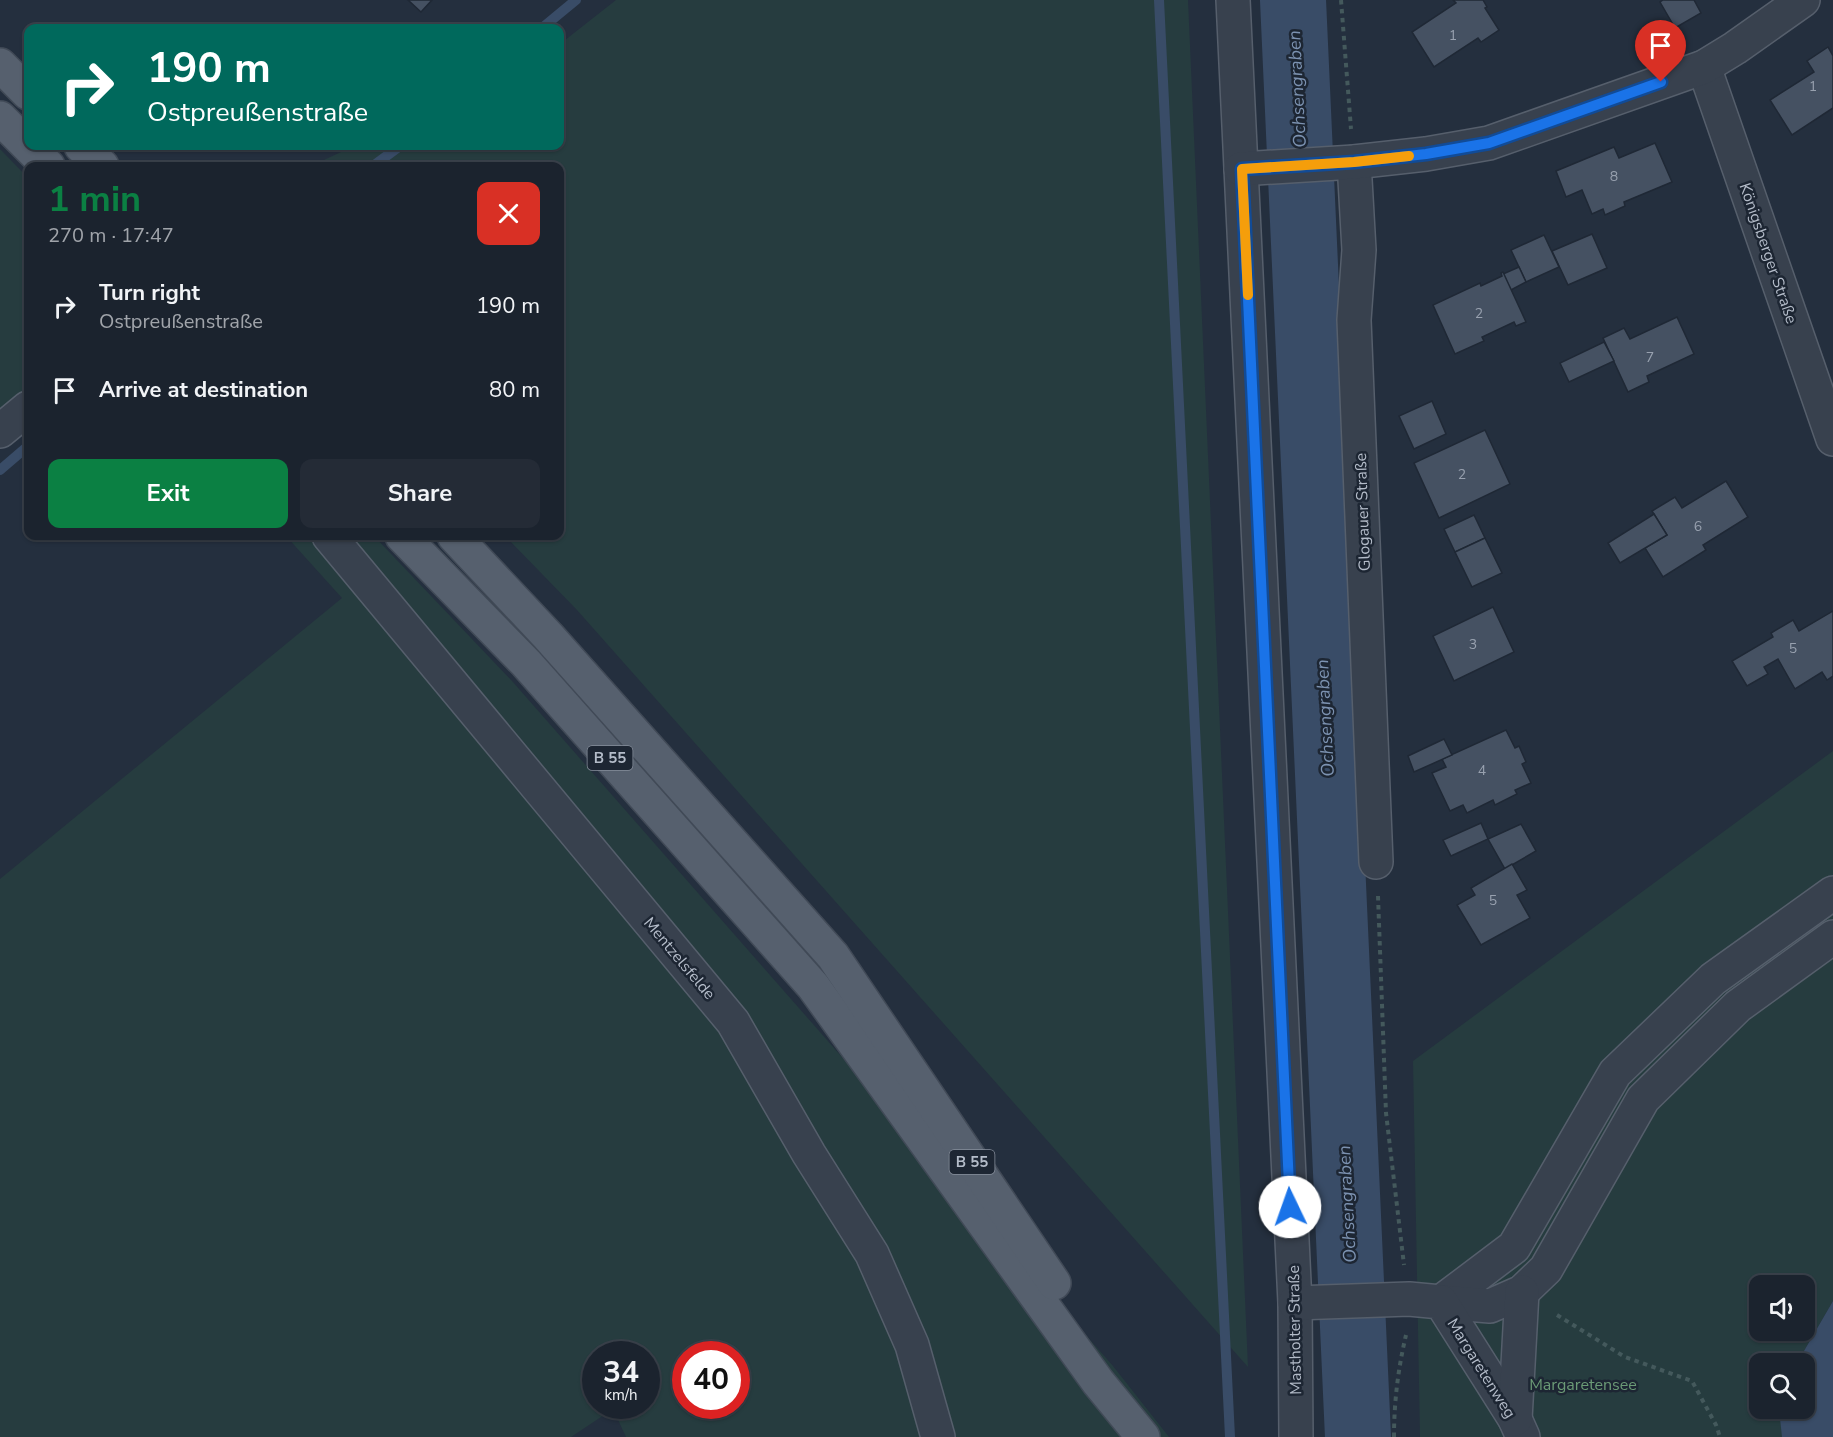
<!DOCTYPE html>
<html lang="en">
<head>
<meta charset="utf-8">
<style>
	body { margin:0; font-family:"Nunito Sans",sans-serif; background:#242b36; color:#f1f3f6; height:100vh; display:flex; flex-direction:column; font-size:22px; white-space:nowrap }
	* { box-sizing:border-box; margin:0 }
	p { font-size:20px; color:#a0a4aa }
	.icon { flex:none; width:33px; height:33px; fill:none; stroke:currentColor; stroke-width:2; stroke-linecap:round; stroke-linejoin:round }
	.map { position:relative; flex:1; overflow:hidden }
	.side { position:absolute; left:24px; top:162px; width:540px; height:378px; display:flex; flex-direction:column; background:#1b232e; border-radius:12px; box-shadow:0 2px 4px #0004,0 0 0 2px #39404a }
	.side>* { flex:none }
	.banner { position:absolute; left:24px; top:24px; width:540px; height:126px; border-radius:12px; box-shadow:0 2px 4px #0004,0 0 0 2px #39404a; background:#00695c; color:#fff; overflow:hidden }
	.fabs { position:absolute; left:1749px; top:1275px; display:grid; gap:12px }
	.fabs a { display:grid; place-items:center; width:66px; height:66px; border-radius:12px; background:#1b232e; box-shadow:0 2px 4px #0004,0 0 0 2px #39404a; font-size:30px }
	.speed { position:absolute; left:582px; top:1341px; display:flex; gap:12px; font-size:30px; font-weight:700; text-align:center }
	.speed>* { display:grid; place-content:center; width:78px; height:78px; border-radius:50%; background:#1b232e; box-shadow:0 2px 4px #0004,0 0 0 2px #39404a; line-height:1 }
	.speed small { font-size:15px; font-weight:400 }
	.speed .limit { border:9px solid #d22; background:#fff; color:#111 }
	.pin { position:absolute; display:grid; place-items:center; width:51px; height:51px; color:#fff; margin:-62px -26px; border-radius:50% 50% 50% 0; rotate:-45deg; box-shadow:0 0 6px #0007 }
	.pin .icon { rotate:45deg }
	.me { position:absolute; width:66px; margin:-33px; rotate:357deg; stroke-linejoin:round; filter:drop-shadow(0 0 4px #0008) }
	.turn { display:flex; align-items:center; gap:21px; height:126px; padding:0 24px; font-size:27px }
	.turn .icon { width:78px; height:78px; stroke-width:2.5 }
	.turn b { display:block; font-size:42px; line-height:51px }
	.round { display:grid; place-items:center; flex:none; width:63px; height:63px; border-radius:12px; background:#242b36 }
	.headline { display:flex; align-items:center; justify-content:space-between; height:102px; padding:0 24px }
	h1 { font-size:36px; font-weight:700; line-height:45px; color:#0b8043 }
	.primary-button { display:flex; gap:12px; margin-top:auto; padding:12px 24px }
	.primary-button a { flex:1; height:69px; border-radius:12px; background:#0b8043; color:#fff; font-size:24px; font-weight:700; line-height:69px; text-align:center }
	.primary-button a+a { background:#242b36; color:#f1f3f6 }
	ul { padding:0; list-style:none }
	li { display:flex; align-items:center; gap:18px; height:84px; padding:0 24px }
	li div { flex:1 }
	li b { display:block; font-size:22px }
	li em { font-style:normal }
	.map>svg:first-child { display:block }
	.green { fill:#263c3f; fill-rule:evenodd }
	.water { fill:#394c67 }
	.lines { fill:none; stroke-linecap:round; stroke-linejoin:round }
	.stream { stroke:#394c67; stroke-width:10 }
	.river { stroke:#394c67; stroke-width:66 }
	.building { fill:#455162; stroke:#1f2835; stroke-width:1.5 }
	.minor-casing { stroke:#565f6c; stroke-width:36 }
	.major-casing { stroke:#414a57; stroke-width:36 }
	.path { stroke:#44595c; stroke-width:4; stroke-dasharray:4.5 4.5; stroke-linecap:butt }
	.minor { stroke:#38414e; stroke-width:33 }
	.major { stroke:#56606e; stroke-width:33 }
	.route-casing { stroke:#114b97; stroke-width:15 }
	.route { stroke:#1a73e8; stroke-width:10 }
	.slow { stroke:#f59e0b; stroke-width:10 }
	.labels { text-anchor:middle; stroke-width:5; stroke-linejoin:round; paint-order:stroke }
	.number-label { font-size:14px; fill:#98a1af }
	.shield { fill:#1d2633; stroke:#878f9c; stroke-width:1.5 }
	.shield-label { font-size:15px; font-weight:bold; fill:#b4bcc9 }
	.street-label { font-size:16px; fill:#b4bcc9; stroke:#1d2633 }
	.park-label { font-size:16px; fill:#6b9a76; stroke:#1d2633 }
	.water-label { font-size:18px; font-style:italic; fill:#7c92b1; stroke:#1d2633 }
</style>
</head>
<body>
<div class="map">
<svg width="1833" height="1437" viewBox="0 0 1833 1437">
	<rect width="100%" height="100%" fill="#242f3e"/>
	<g class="green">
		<path d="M616,0H1188L1248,1367L577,610L505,536H560V166H311L354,146H560V44Z"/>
		<path d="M0,149L28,178V389L0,412Z"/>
		<path d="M286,536H374L512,681L1113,1366L1169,1437H626L613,1409L571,1437H0V879L342,598ZM596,1354H646V1406H596ZM686,1354H736V1406H686Z"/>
		<path d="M1833,751V1301L1797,1363L1760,1364V1408L1801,1409L1833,1437H1420L1413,1061ZM1760,1286H1804V1330H1760Z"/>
	</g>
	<path class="water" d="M1833,1301V1437H1782L1779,1409L1804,1408V1364L1797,1363Z"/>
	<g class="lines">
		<g class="stream">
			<path d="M1159,0L1230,1437"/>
			<path d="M542,28L576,0"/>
			<path d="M373,166L400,146"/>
			<path d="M0,470L28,446"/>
		</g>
		<path class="river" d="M1293,0L1358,1437"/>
	</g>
	<g class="building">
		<path d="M408,0H432L421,12Z"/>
		<path d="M1453,0H1483L1487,7L1485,8L1499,30L1481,42L1478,38L1434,67L1412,32L1456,3Z"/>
		<path d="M1663,0H1694L1701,13L1675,28L1660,2Z"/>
		<path d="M1828,47L1833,56V108L1792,135L1770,100L1814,72L1807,61Z"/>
		<path d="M1655,143L1672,182L1624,202L1625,206L1605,215L1603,209L1592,214L1582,190L1566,197L1556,171L1614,147L1619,158Z"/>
		<path d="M1592,234L1607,268L1568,285L1552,251Z"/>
		<path d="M1544,235L1559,267L1526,282L1511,250Z"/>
		<path d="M1519,267L1526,282L1511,290L1503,274Z"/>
		<path d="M1503,272L1526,322L1516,326L1514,322L1482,337L1484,341L1455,354L1433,305L1480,283L1481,286L1502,276L1501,273Z"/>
		<path d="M1677,317L1694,354L1647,376L1649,382L1628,392L1603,338L1624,328L1630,339Z"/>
		<path d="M1604,342L1614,361L1569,382L1560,363Z"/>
		<path d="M1432,401L1446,434L1414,449L1399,416Z"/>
		<path d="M1485,430L1510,484L1439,518L1414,463Z"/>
		<path d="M1726,481L1748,517L1703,545L1706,550L1663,577L1645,548L1667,535L1652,511L1675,497L1682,508Z"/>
		<path d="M1654,514L1667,535L1620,563L1608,543Z"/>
		<path d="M1474,515L1485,538L1455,552L1444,529Z"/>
		<path d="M1485,538L1502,573L1472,587L1455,552Z"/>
		<path d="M1493,607L1514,652L1454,681L1433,636Z"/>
		<path d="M1833,611V676L1827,680L1822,672L1795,689L1778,659L1764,667L1768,674L1747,686L1732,661L1773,637L1771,633L1793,620L1799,631Z"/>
		<path d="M1506,730L1515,748L1519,746L1526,762L1522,764L1531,783L1515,790L1517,794L1495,805L1493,800L1467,813L1463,805L1450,811L1432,773L1446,767L1442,759Z"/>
		<path d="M1444,739L1452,755L1414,772L1408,756Z"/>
		<path d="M1481,823L1488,839L1451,856L1443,840Z"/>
		<path d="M1521,824L1536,851L1505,869L1488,839Z"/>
		<path d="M1512,864L1527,890L1517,895L1530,918L1481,945L1457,905L1475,895L1471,888Z"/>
	</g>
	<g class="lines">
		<defs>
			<g id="minor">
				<path d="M1233,0L1295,1303L1296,1437"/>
				<path d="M1704,67L1833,439"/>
				<path d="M1354,162L1359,250L1354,320L1376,862"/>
				<path d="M1241,169L1354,162L1426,154L1489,143L1704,67L1735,48L1803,0"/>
				<path d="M0,431L28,408"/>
				<path d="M329,536L733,1022L809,1154L872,1254L912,1345L938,1437"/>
				<path d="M1441,1302L1514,1247L1615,1073L1713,979L1833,893"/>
				<path d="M1441,1302L1490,1306L1522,1292L1546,1269L1643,1099L1738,1006L1833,937"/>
				<path d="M1295,1303L1409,1299L1441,1302L1515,1419L1523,1437"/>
				<path d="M1515,1419L1522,1292"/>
			</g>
			<g id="major">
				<path d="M0,65L28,93"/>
				<path d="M0,118L48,166"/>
				<path d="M81,146L102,166"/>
				<path d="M402,536L526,663L813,986L1098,1382L1143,1437"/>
				<path d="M454,536L548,636L833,956L1054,1283"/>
			</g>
		</defs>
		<use href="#minor" class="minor-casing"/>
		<use href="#major" class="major-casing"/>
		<g class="path">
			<path d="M1341,0L1351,129"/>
			<path d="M1378,896L1386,1113L1404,1265"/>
			<path d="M1557,1315L1625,1357L1692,1381L1716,1425L1720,1437"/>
			<path d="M1394,1437C1394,1402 1398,1369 1406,1335"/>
		</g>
		<use href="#minor" class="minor"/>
		<use href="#major" class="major"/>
	</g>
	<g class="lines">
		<defs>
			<path id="route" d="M1290,1207L1242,169L1354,162L1426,154L1489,143L1661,82"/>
		</defs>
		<use href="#route" class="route-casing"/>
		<use href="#route" class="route"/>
		<path class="slow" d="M1248,295L1242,169L1354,162L1409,156"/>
	</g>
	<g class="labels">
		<g class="number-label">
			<text x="1453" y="40">1</text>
			<text x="1813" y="91">1</text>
			<text x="1614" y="181">8</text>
			<text x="1479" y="318">2</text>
			<text x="1650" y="362">7</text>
			<text x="1462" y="479">2</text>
			<text x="1698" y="531">6</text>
			<text x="1473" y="649">3</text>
			<text x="1793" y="653">5</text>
			<text x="1482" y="775">4</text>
			<text x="1493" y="905">5</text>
		</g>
		<g class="shield">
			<rect x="587.5" y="746" width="45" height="24" rx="4.5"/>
			<rect x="949.5" y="1150" width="45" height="24" rx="4.5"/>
		</g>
		<g class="shield-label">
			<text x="610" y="763">B 55</text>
			<text x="972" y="1167">B 55</text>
		</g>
		<g class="street-label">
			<text transform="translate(1769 253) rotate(71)" y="6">Königsberger Straße</text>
			<text transform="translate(1362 512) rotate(-92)" y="6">Glogauer Straße</text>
			<text transform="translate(680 958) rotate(50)" y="6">Mentzelsfelde</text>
			<text transform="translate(1294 1330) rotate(-91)" y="6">Mastholter Straße</text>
			<text transform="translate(1482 1368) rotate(58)" y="6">Margaretenweg</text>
		</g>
		<g class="park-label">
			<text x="1583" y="1390">Margaretensee</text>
		</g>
		<g class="water-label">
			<text transform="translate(1297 89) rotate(-93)" y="6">Ochsengraben</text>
			<text transform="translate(1325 718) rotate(-93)" y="6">Ochsengraben</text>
			<text transform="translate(1347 1204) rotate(-93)" y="6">Ochsengraben</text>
		</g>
	</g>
</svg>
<div class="fabs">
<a><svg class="icon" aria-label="sound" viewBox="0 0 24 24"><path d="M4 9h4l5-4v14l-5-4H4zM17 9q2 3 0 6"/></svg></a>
<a><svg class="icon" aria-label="search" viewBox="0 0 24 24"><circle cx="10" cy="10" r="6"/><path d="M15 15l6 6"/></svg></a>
</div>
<div class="speed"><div>34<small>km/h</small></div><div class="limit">40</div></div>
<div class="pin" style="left:1661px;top:82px;background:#d93025"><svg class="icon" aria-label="arrive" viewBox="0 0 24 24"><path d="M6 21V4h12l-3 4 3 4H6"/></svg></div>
<svg class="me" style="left:1290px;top:1207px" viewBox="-20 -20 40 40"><circle r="19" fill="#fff"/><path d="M0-13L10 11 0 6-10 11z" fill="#1a73e8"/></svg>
<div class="banner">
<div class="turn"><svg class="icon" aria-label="right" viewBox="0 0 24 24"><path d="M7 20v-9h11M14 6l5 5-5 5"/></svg><div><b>190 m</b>Ostpreußenstraße</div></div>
</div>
<section class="side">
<div class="headline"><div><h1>1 min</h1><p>270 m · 17:47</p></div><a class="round" style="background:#d93025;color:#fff"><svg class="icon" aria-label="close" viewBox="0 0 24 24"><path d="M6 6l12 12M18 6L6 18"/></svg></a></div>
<ul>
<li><svg class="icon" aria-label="right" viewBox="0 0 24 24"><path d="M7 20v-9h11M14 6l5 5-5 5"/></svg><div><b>Turn right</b><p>Ostpreußenstraße</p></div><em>190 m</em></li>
<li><svg class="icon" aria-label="arrive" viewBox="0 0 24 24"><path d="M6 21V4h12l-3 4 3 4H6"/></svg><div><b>Arrive at destination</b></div><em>80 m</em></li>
</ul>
<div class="primary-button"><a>Exit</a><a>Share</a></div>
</section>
</div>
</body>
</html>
